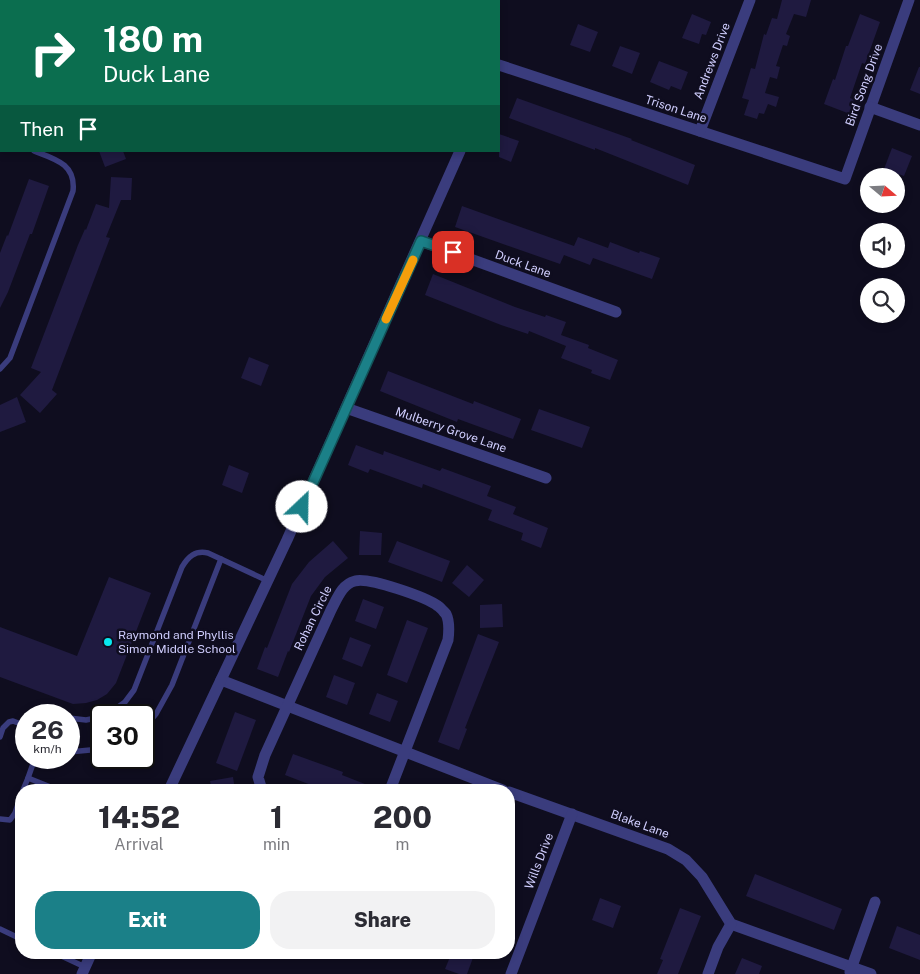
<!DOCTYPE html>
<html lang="en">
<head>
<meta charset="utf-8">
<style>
	body { margin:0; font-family:"Public Sans",sans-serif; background:#f2f2f3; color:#2b2b33; height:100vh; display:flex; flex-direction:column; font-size:19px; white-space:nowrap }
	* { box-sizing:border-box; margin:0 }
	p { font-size:16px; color:#7c7c81 }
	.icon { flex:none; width:28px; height:28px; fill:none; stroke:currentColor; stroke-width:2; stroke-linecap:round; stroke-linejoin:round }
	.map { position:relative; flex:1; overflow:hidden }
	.sheet { position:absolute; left:15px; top:784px; width:500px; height:175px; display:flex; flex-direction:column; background:#fff; border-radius:20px; box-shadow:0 2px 8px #0003 }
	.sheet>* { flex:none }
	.top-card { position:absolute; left:0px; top:0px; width:500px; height:152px; box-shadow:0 2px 8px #0003; background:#0b6e4f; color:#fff; overflow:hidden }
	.needle { width:32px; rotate:109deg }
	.tools { position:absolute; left:860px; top:168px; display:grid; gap:10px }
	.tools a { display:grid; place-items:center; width:45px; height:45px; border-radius:50%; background:#fff; box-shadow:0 2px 8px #0003; font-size:25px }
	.speed { position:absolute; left:15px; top:704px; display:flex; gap:10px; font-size:25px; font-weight:700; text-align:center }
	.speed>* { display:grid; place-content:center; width:65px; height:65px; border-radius:50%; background:#fff; box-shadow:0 2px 8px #0003; line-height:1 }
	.speed small { font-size:12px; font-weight:400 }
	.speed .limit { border:2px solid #111; border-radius:8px; background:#fff; color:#111 }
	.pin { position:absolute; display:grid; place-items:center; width:42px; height:42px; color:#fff; margin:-21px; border-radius:10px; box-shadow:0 2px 8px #0006 }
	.me { position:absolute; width:55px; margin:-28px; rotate:24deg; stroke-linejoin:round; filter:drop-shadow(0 0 4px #0008) }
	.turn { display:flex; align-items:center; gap:18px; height:105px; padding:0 20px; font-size:22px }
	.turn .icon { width:65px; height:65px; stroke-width:2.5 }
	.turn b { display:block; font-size:35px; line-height:42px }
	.then { display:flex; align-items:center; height:48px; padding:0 20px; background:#0003; gap:10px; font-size:19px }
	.eta { display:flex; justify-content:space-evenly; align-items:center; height:85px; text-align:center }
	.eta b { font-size:30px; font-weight:800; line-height:35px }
	.cta { display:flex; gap:10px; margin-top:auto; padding:10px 20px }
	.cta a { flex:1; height:58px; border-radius:20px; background:#1b8088; color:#fff; font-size:20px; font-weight:800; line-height:58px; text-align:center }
	.cta a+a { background:#f2f2f3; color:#2b2b33 }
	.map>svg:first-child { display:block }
	.building { fill:#1f1a40 }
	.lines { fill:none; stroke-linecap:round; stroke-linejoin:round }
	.service { stroke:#3a3c7d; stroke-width:5.5 }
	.minor { stroke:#3a3c7d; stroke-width:11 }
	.tertiary { stroke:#3a3c7d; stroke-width:12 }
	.route-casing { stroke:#125358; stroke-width:12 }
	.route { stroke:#1b8088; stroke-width:9 }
	.slow { stroke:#f59e0b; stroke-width:9 }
	.poi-dot { fill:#08e8ef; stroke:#0f0d1f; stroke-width:2 }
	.labels { text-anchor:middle; stroke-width:5; stroke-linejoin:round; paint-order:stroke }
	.street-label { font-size:12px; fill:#cfcdfd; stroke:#0f0d1f }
	.poi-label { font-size:12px; fill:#cfcdfd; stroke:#0f0d1f; text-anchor:start }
</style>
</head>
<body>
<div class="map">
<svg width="920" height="974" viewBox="0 0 920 974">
	<rect width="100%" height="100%" fill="#0f0d1f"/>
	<g class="building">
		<path d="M782,0H811L806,17L794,14L786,34L790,36L787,46L783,45L776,66L780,67L777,79L770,77L765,93L779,97L776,107L768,104L764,114L759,113L757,119L744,115L749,100L742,98L751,68L755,69L764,34L766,35L772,18L777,19Z"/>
		<path d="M692,14L711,22L706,35L702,34L699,44L682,38Z"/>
		<path d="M860,14L880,22L865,64L862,63L850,98L855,100L850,114L824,104L833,79L835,80L846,46H848Z"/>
		<path d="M578,24L598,32L590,52L570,45Z"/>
		<path d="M620,46L640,53L632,74L612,66Z"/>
		<path d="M659,61L688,72L681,90L671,86L669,90L650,82Z"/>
		<path d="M919,67H920V94L910,90Z"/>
		<path d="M517,98L632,139L631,140L695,165L688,185L595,148V150L509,118Z"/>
		<path d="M499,134L519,141L511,162L499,157Z"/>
		<path d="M892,148L912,156L904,176L884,169Z"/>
		<path d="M99,151H123L126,159L105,167Z"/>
		<path d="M111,177L132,178L131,200H121L106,237L110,238L52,390L57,394L40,413L20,395L41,372L31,368L78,245L85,229L86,230L96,204L109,208Z"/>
		<path d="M29,179L49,186L32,234H30L8,292L0,308V253L7,235L8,236Z"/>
		<path d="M462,206L574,246L578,237L608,248L610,242L639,253L640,251L660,258L652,279L593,258L590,265L564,255L560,264L455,227Z"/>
		<path d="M433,274L515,307L545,317L546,315L566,322L561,335L589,345L588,348L618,360L610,380L591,373L592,370L561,358L566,346L529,331L528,334L501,325L425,295Z"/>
		<path d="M249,357L269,365L261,386L241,378Z"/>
		<path d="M388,371L473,404L474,401L521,419L513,439L458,419L457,422L380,391Z"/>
		<path d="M17,397L26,422L0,432V405Z"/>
		<path d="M539,409L590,427L582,448L531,430Z"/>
		<path d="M356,445L383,455L384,451L440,471L442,468L491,486L487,496L516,507L513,514L548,528L541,548L521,540L523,533L488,520L492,510L423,484L422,488L370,469L368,473L348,465Z"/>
		<path d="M229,465L249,473L242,493L222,485Z"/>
		<path d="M360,531L382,533L381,555H359Z"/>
		<path d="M333,541L348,558L325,577L311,596L289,652L288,651L278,677L257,669L265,647L267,648L292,584L309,562Z"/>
		<path d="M397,541L450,561L442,582L388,562Z"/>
		<path d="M467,565L484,580L469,597L452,583Z"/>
		<path d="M109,577L151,593L116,683L107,694L97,700L86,703L73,704L0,677V627L77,656Z"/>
		<path d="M363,599L384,607L376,629L355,621Z"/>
		<path d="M502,604L503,627L480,628V605Z"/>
		<path d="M407,620L428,628L407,683L387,675Z"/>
		<path d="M478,634L499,642L465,728L467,729L459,750L438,742Z"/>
		<path d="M350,637L371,645L362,667L342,659Z"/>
		<path d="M334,675L355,683L347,705L326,697Z"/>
		<path d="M377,693L398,701L390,722L369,714Z"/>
		<path d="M235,712L256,720L237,771L216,763Z"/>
		<path d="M293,754L343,772L342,775L380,790H324L285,775Z"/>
		<path d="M233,777L235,790H212L210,781Z"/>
		<path d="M755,874L842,909L834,930L746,896Z"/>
		<path d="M600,898L621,906L613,928L592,920Z"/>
		<path d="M680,908L701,916L678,974H657L663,960L660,959Z"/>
		<path d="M897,926L920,935V960L889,948Z"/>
		<path d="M452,952H468L474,955L467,974H459L445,969Z"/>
		<path d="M742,958L762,966L759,974H735Z"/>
	</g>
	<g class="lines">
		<g class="service">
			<path d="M287,1L288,0"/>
			<path d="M0,138H1"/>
			<path d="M0,369L10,358L73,191C76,164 55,159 34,151"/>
			<path d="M107,715L125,702L134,690L182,567C188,557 195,550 208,553L268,581"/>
			<path d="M69,718L86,720L101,717"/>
			<path d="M144,728L156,714L172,685L221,559"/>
			<path d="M0,737L3,728L9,722L13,721L26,726"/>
			<path d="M69,752L101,749"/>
			<path d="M35,758L28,778L58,790"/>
			<path d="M23,790L28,778"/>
			<path d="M0,819L10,820L15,813L21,796"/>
			<path d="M0,929L21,939"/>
			<path d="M53,952L85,967"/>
		</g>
		<g class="minor">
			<path d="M309,0L312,1"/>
			<path d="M415,1V0"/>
			<path d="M499,65L845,179L909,0"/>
			<path d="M870,107L920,125"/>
			<path d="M700,131L750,0"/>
			<path d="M421,241L616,312"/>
			<path d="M346,408L546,478"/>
			<path d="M221,680L503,790"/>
			<path d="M169,790L287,540L460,151"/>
			<path d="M262,790L258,777L265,755L331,610C337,599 342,584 355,581C369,577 426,597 438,606C441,608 444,612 446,614C450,622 449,632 448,640L390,790"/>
			<path d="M509,792L668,849L686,860L702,877L731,924L871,974"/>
			<path d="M850,972L875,902"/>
			<path d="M82,974L92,952"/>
			<path d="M511,974L572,814"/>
			<path d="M708,974L718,947L731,924"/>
		</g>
		<g class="tertiary">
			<path d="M48,1L49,0"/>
			<path d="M0,126L1,123"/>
		</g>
	</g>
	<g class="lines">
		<defs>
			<path id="route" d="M302,507L421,241L453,252"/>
		</defs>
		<use href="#route" class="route-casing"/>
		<use href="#route" class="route"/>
		<path class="slow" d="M386,319L413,260"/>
	</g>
	<circle class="poi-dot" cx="108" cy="642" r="5"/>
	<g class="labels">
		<g class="street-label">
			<text transform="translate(712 61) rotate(-69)" y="4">Andrews Drive</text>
			<text transform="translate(864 85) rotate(-70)" y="4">Bird Song Drive</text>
			<text transform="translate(676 109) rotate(18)" y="4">Trison Lane</text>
			<text transform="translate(523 264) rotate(20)" y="4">Duck Lane</text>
			<text transform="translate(451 430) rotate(19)" y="4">Mulberry Grove Lane</text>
			<text transform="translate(313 618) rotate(-64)" y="4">Rohan Circle</text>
			<text transform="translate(640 824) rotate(20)" y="4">Blake Lane</text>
			<text transform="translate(539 861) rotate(-69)" y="4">Wills Drive</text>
		</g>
		<g class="poi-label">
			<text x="118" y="639">Raymond and Phyllis<tspan x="118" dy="14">Simon Middle School</tspan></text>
		</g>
	</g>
</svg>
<div class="tools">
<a><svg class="needle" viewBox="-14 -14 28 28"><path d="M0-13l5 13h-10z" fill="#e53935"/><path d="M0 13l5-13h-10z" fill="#7c7c81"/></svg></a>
<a><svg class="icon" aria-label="sound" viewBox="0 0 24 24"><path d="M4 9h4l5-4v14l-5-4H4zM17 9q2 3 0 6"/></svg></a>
<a><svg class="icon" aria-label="search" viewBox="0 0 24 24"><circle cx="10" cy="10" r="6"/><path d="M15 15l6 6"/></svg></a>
</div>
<div class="speed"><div>26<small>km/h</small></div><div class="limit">30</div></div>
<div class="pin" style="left:453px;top:252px;background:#d93025"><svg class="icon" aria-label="arrive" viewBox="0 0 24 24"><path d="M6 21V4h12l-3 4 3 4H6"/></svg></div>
<svg class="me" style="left:302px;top:507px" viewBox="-20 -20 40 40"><circle r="19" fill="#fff"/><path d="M0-13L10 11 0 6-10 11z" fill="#1b8088"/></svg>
<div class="top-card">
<div class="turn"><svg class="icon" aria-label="right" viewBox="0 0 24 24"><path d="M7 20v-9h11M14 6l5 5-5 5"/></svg><div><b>180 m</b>Duck Lane</div></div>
<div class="then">Then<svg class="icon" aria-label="arrive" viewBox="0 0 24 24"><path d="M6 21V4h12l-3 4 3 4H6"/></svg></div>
</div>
<section class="sheet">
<div class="eta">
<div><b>14:52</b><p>Arrival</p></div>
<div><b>1</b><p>min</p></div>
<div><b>200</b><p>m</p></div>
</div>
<div class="cta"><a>Exit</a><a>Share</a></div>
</section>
</div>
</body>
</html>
